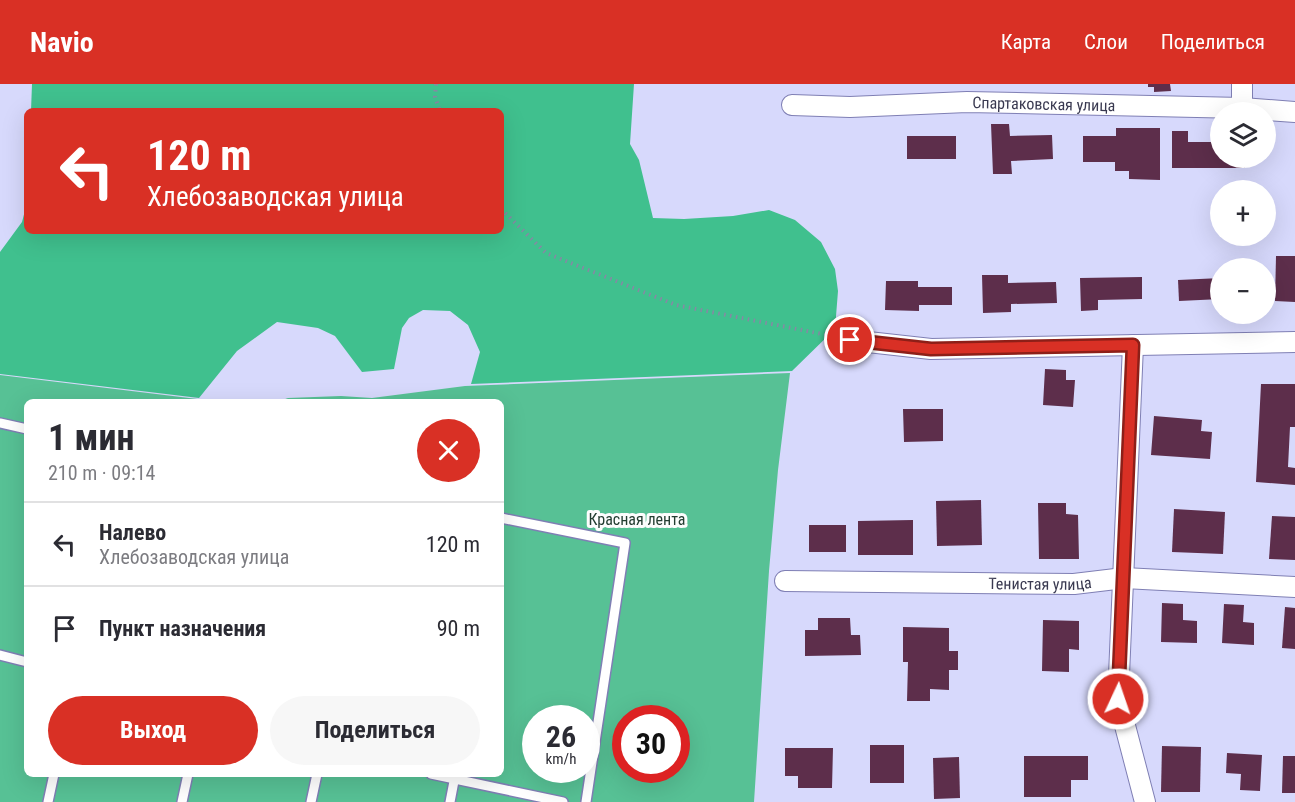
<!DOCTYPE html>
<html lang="ru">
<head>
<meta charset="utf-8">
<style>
	body { margin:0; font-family:"Roboto Condensed",sans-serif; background:#f7f7f7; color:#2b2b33; height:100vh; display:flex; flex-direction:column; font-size:22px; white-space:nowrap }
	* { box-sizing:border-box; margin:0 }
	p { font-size:20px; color:#7c7c81 }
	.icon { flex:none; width:33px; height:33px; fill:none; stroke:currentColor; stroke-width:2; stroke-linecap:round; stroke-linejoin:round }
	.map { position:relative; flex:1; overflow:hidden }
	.panel { position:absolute; left:24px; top:315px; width:480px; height:378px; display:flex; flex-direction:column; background:#fff; border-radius:9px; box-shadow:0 6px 24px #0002 }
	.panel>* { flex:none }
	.top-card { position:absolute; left:24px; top:24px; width:480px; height:126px; border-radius:9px; box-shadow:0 6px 24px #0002; background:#d93025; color:#fff; overflow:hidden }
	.buttons { position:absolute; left:1210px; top:18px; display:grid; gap:12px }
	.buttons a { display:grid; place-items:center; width:66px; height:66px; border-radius:50%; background:#fff; box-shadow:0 6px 24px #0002; font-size:30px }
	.speed { position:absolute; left:522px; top:621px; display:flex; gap:12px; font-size:30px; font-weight:700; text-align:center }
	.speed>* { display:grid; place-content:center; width:78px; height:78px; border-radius:50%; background:#fff; box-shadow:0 6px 24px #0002; line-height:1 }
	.speed small { font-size:15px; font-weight:400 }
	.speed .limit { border:9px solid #d22; background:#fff; color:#111 }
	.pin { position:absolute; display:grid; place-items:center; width:51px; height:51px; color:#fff; margin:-26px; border:3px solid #fff; border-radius:50%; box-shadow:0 2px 6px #0007 }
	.me { position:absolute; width:66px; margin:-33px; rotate:3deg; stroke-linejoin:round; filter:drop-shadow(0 0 4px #0008) }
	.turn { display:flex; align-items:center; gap:21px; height:126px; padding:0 24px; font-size:27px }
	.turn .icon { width:78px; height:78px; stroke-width:2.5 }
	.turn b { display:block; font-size:42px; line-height:51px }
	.round { display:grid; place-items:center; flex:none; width:63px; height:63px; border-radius:32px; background:#f7f7f7 }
	.summary { display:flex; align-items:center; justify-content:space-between; height:102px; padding:0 24px }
	h1 { font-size:36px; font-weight:700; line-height:45px }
	.cta { display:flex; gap:12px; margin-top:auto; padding:12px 24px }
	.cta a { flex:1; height:69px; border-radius:36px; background:#d93025; color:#fff; font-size:24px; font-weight:700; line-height:69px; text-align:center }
	.cta a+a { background:#f7f7f7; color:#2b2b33 }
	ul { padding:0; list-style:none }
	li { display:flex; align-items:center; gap:18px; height:84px; padding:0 24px; border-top:2px solid #e1e1e2 }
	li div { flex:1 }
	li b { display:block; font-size:22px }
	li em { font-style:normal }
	header { display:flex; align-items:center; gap:36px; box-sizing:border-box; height:84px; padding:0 30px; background:#d93025; color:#fff }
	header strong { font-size:28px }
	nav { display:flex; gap:33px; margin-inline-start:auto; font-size:21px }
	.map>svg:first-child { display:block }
	.green { fill:#57c195; fill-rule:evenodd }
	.forest { fill:#40c08e }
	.building { fill:#5d2e4b }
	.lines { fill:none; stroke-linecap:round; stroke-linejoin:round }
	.lane-casing { stroke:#7f7fb4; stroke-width:12 }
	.street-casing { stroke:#7f7fb4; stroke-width:22 }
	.path { stroke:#8788a4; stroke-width:4; stroke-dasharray:1.5 4.5; stroke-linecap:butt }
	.lane { stroke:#fff; stroke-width:9 }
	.street { stroke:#fff; stroke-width:20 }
	.route-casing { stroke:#8d1f18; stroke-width:15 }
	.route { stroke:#d93025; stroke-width:10 }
	.labels { text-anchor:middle; stroke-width:6; stroke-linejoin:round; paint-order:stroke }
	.street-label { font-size:16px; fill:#393950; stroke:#fdfdfd }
	.park-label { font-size:16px; fill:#243e32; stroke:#fdfdfd }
</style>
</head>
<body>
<header>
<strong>Navio</strong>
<nav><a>Карта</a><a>Слои</a><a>Поделиться</a></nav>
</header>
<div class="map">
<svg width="1295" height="718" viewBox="0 0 1295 718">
	<rect width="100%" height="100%" fill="#d7d9fc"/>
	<path class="green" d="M790,289L778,386L769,487L754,718H0V291L222,318H27V690H501V318H277L288,314L341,312L372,314L465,302ZM536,634H586V686H536ZM626,634H676V686H626Z"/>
	<path class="forest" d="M32,0H634L630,60L639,76L653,134L684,135L733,132L769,126L795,136L821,158L835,185L838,207L835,245L792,287L471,300L480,268L468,241L450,227L423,226L409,234L402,244L394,285L362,288L335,252L318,244L277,238L237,267L199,314L0,290V168L22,138L27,119V147H501V27H31Z"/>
	<g class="building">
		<path d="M1148,0H1170L1171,7L1154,8V3H1148Z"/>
		<path d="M991,40H1009L1010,52L1052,51L1053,75L1011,77L1012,90H993Z"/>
		<path d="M1116,44H1160V96L1129,95V87H1115V78H1083V52H1116Z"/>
		<path d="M1172,47H1188V58H1221V74H1245V84H1172Z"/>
		<rect x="907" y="52" width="49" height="23"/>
		<path d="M1276,172H1295V218L1275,217Z"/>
		<path d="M982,191H1008V199L1056,198L1057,219L1011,220V228L983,229Z"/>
		<path d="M1142,193V215L1098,216V226L1081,227L1080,194Z"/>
		<path d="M1221,194V215L1179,217L1178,196Z"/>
		<path d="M886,197H918V203H952V221H919V227L885,226Z"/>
		<path d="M1045,285L1066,286V296H1075L1073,323L1043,321Z"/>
		<path d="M1261,300H1295V343H1290L1288,383L1295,384V401L1256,398Z"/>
		<path d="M903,325H943V357L904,358Z"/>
		<path d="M1154,332L1202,336L1201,347L1212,348L1210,375L1151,371Z"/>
		<path d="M981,416L982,461L937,462L936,417Z"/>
		<path d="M1038,419H1066V430L1078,431L1079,475H1039Z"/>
		<path d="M1174,425L1225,428L1223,470L1172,468Z"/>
		<path d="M1272,432L1295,433V476L1269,475Z"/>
		<path d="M913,436V471H858V437Z"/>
		<rect x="809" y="441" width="37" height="27"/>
		<path d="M1162,519L1183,520V536L1197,537V559L1161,558Z"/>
		<path d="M1224,520L1244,521L1243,538L1254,539V561L1222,559Z"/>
		<path d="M1285,523L1295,524V565L1282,564Z"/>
		<path d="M818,534H850L851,551H860L861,571L805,572V546H818Z"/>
		<path d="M1043,536L1079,537V566L1069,565V588L1042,587Z"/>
		<path d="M903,543L949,544V567H958V586H949V606L930,605V617H907L908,578H903Z"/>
		<rect x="870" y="661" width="34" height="38"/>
		<path d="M1162,662L1201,663L1200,708H1161Z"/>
		<path d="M785,664H833L832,704H798V692H785Z"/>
		<path d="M1227,669L1262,671L1260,707L1240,706L1241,690L1226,689Z"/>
		<path d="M1024,672H1088V696H1071V713H1024Z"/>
		<path d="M1283,672H1295V709H1282Z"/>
		<path d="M959,673L960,714L934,715L933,674Z"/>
	</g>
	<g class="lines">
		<defs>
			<g id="lane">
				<path d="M0,339L27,345"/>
				<path d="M501,434L625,459L586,718"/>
				<path d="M0,571L27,578"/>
				<path d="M431,690L563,718"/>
				<path d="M48,718L54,690"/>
				<path d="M182,718L188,690"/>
				<path d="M311,718L317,690"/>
				<path d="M450,718L455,692"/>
			</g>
			<g id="street">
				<path id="s1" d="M792,21L850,23L967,18L1242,24L1295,28"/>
				<path d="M1242,24V0"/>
				<path d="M850,256L931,265L1295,258"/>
				<path d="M1133,261L1118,615L1145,718"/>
				<path id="s2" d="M785,497L1074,500L1124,494L1295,503"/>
			</g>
		</defs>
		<use href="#lane" class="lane-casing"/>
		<use href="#street" class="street-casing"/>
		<g class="path">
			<path d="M436,0L435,13L440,27"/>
			<path d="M501,125L546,169L676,221L832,252"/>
		</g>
		<use href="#lane" class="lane"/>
		<use href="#street" class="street"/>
	</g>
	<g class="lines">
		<defs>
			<path id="route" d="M850,256L931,265L1133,261L1118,615"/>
		</defs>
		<use href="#route" class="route-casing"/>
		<use href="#route" class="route"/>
	</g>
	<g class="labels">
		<g class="street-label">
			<text dy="6" stroke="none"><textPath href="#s1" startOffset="252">Спартаковская улица</textPath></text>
			<text dy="6" stroke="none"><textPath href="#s2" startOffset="255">Тенистая улица</textPath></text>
		</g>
		<g class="park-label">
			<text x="637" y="441">Красная лента</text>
		</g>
	</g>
</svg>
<div class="buttons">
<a><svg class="icon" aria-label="layers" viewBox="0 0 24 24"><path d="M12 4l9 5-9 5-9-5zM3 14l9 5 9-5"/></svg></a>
<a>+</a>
<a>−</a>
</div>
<div class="speed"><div>26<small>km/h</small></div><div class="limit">30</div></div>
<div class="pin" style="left:850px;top:256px;background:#d93025"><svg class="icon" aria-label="arrive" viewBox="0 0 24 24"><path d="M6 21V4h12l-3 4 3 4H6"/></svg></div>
<svg class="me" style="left:1118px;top:615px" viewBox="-20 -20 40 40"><circle r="17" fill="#d93025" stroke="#fff" stroke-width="3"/><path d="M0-11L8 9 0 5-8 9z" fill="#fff"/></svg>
<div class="top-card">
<div class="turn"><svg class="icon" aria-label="left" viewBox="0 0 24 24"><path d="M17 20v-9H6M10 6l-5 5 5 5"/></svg><div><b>120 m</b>Хлебозаводская улица</div></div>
</div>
<section class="panel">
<div class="summary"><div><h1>1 мин</h1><p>210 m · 09:14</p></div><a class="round" style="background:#d93025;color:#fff"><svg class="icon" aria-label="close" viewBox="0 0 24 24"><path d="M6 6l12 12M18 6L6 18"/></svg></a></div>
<ul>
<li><svg class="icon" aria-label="left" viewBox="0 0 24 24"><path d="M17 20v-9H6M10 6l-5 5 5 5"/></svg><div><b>Налево</b><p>Хлебозаводская улица</p></div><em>120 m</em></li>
<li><svg class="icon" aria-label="arrive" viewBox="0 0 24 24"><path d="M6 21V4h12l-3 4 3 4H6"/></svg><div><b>Пункт назначения</b></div><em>90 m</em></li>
</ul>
<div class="cta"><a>Выход</a><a>Поделиться</a></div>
</section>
</div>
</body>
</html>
